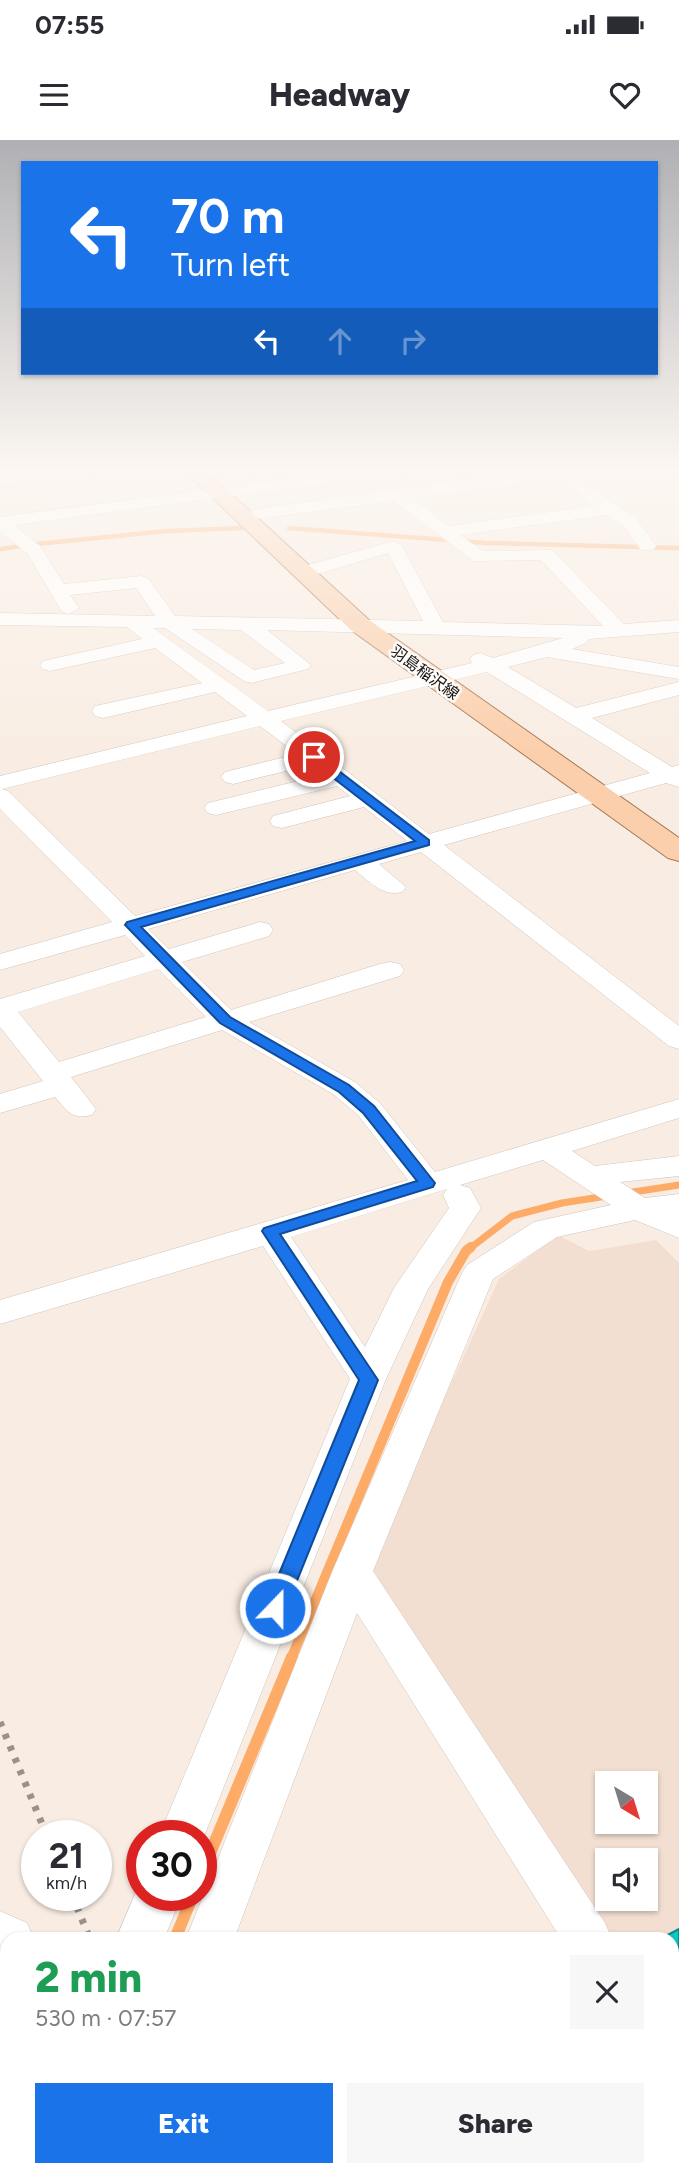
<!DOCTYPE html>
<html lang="en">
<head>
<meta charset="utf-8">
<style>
	body { margin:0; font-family:Figtree,"Noto Sans JP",sans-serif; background:#f7f7f7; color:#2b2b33; height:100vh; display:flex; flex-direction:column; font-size:26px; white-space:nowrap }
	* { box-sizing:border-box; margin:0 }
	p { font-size:23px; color:#7c7c81 }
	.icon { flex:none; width:38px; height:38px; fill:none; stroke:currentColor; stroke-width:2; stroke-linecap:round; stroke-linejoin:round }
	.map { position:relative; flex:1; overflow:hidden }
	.side { position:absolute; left:0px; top:1792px; width:679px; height:245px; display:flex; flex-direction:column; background:#fff; border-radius:21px 21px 0 0; box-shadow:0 2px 5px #0004 }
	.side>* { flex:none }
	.banner { position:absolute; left:21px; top:21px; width:637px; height:214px; border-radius:0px; box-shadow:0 2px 5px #0004; background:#1a73e8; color:#fff; overflow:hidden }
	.needle { width:46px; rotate:142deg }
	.controls { position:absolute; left:595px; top:1631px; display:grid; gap:14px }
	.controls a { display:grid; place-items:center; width:63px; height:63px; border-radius:0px; background:#fff; box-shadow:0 2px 5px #0004; font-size:35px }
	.speed { position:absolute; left:21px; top:1680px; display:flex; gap:14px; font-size:35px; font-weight:700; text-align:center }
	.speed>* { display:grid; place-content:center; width:91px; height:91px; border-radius:50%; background:#fff; box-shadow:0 2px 5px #0004; line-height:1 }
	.speed small { font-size:18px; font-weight:400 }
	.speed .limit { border:10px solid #d22; background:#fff; color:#111 }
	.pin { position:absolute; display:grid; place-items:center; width:60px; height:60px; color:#fff; margin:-30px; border:4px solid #fff; border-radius:50%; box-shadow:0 2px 7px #0007 }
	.me { position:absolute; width:77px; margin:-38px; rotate:22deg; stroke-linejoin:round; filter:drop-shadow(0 0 5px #0008) }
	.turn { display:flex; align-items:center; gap:24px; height:147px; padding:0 35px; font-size:32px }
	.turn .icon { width:91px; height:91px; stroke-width:2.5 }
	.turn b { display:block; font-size:49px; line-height:60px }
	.lanes { display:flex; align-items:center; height:66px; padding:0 35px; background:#0003; justify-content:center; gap:35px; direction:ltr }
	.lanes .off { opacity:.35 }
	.round { display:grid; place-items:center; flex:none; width:74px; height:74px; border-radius:0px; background:#f7f7f7 }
	.head { display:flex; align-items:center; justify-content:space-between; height:119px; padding:0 35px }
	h1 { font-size:42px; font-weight:800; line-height:52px; color:#1e9e55 }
	.button { display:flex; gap:14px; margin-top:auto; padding:14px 35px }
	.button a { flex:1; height:80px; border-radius:0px; background:#1a73e8; color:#fff; font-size:28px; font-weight:800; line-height:80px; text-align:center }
	.button a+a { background:#f7f7f7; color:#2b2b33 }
	.status { display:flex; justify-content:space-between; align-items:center; height:49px; padding:0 35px; background:#fff; direction:ltr }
	.status svg { height:19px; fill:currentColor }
	header { display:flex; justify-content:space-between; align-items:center; height:91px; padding:0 35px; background:#fff; font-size:32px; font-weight:800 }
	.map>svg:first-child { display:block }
	.built { fill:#f3dfd1; fill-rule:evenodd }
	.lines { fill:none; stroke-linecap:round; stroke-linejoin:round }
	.stream-far3 { stroke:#fdab67; stroke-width:4.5 }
	.stream-far2 { stroke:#fdab67; stroke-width:7 }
	.stream-far1 { stroke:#fdab67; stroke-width:10 }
	.stream { stroke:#fdab67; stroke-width:12 }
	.minor-casing { stroke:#d0c4bb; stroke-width:1 }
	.major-casing { stroke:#a97852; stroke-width:2 }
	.path { stroke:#9a918a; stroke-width:7; stroke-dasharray:5 8; stroke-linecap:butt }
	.minor { fill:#fff; fill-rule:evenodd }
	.major { fill:#fbcfac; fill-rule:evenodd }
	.wall { fill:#0dada9 }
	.building { fill:#0fc9c5; stroke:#0a8d8a; stroke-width:2 }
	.route { fill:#1a73e8; stroke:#114b97; stroke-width:2 }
	.labels { text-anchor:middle; stroke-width:5; stroke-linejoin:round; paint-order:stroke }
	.far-street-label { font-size:16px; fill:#171310; stroke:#fefcfa }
</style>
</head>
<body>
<div class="status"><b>07:55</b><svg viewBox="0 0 49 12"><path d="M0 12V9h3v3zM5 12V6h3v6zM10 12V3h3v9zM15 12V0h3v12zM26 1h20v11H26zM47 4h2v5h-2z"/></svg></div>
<header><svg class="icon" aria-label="menu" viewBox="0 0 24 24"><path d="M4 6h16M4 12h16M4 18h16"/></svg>Headway<svg class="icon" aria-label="heart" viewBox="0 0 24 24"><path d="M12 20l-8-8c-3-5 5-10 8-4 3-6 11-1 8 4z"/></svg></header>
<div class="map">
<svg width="679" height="2037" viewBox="0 0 679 2037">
	<rect width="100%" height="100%" fill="#f9ede3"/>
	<path class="built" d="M558,1095L589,1111L656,1100L679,1123V1914L672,1903V1799H604L365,1432L499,1139ZM607,1643H646V1682H607ZM607,1720H646V1759H607Z"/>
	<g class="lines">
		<g class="stream-far3">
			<path d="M289,388L486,403L679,408"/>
			<path d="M37,404L167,391L241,388"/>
			<path d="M0,409L22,406"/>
		</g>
		<g class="stream-far2">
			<path d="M627,1053L679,1045"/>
			<path d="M469,1109L512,1076L562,1063L607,1056"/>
		</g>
		<path class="stream-far1" d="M291,1519L448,1142L466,1111L471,1107"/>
		<g class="stream">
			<path d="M201,1735L292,1517"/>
			<path d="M175,1799L193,1755"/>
			<path d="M80,2037L83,2030"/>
		</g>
		<defs>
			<g id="minor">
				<path d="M59,328H108L100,333L0,345V335Z"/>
				<path d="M372,328H417L409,333L14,385L40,406L64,444L141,436L148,438L175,476L423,481L388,413L315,435L306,429L308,425L393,401L402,406L443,482L603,486L541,420L473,421L394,361L256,379L250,378L247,374L256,369L550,328H567L586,345L636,378L656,406L653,410H641L624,386L607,375L460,395L483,411L552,410L624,484L679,480V492L589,499L586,503L572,509L679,527V539L547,517L508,527L576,568L679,542V555L592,578L672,627L679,625V647L666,643L444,705L679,886V909L669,906L421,712L379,724L406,747L402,752C383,757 370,742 355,730L148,789L169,809L260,782L269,784L273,790L269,796L182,822L231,870L380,824L390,822L400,824L404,830L400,836L249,882L355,942L380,963L435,1032L679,959V978L572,1011L595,1026L679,1016V1036L620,1042L645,1058L679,1054V1098L635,1080L557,1097L493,1139L373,1431L605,1783L612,1799H561L357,1473L234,1799H186L332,1432L462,1133L467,1125L534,1082L611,1065L543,1020L460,1045L470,1048L481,1068L428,1149L386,1239L201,1704V1696H159L350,1239L263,1106L0,1184V1160L408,1040L358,975L333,954L222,890L71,937L96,969L92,975C72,980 67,971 55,957L0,973V954L43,941L0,887V859L145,816L125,795L0,830V814L112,782L0,669V636L247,576L215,552L103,578L95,576L92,571L95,566L202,543L155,508L50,531L43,529L40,525L43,521L142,499L127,487L0,485V473L155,476L136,448L70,455L79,468L69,474L62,472L27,413L0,392V377ZM559,338L594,366L448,386L413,358ZM153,488H165L244,541L251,543L308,529L311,525L267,490L563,498L493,518L480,513L473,515L470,519L472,523L268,571ZM192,489L241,490L285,523L254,530ZM487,532L650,633L429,694L281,581ZM260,586L297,614L225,632L221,637L225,642L233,644L310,625L323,635L208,663L204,668L208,673L216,675L337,646L350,656L273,676L270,681L273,686L282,688L364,667L407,701L135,776L8,651L2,649ZM158,829L206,877L59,922L18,872ZM447,1049L443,1055L449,1068L394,1148L365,1207L291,1097Z"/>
				<path d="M141,1740L142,1755H182L164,1799H116Z"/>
				<path d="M0,1771L27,1783L34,1799H7V1820L0,1818Z"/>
				<path d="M672,1904L679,1907V1965L672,1963Z"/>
				<path d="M15,2030H69L66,2037H12Z"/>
				<path d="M94,2030H148L145,2037H91Z"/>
				<path d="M246,2030H300L301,2037H247Z"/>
				<path d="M397,2030H460L463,2037H400Z"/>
			</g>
			<path id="major" d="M181,328H203L369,480L679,698V721L668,718L351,490Z"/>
		</defs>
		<use href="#minor" class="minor-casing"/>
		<use href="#major" class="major-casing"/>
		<g class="path">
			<path d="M0,1582L47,1696"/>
			<path d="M72,1755L90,1799"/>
		</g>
		<use href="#minor" class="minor"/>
		<use href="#major" class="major"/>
	</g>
	<path class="wall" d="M679,1789V1885L672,1875V1799Z"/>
	<path class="building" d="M679,1789V1851L672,1841V1799H660Z"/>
	<linearGradient id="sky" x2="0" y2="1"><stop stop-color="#b0b0b4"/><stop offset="0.54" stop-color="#fcf7f2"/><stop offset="1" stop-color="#fcf7f2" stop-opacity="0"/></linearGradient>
	<rect width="679" height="613" fill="url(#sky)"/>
	<path class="route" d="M310,615H318L429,700V705L141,787L230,877L349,945L374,966L435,1043L433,1047L280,1094L378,1240L286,1468L282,1473L275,1476L268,1473L265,1468L359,1240L262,1091L264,1088L417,1041L363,973L339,952L220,883L125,785L127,782L415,701L310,620Z"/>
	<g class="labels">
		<g class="far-street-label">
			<text transform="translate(425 532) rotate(36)" y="6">羽島稲沢線</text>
		</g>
	</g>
</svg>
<div class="controls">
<a><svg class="needle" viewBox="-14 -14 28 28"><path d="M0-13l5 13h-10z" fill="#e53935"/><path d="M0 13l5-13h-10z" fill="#7c7c81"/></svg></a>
<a><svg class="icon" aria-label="sound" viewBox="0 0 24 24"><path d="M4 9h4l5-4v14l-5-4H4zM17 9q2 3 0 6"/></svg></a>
</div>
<div class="speed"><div>21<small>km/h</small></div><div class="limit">30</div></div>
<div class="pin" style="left:314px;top:617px;background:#d93025"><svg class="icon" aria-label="arrive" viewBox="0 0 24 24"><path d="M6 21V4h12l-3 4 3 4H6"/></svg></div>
<svg class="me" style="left:275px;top:1468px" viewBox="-20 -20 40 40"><circle r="17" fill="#1a73e8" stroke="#fff" stroke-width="3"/><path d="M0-11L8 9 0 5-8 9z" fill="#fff"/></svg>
<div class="banner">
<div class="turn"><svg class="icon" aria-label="left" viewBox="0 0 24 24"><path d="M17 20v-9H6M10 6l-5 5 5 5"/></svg><div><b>70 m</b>Turn left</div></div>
<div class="lanes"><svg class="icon" aria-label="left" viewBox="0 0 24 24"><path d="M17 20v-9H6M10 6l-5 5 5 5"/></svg><svg class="icon off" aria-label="ahead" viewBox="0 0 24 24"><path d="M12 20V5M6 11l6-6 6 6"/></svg><svg class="icon off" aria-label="right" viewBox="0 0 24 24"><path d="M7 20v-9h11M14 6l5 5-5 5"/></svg></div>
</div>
<section class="side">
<div class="head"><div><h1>2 min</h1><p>530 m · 07:57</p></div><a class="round"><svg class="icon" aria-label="close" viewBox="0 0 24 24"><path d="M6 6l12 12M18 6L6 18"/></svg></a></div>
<div class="button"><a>Exit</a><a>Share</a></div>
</section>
</div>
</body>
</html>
